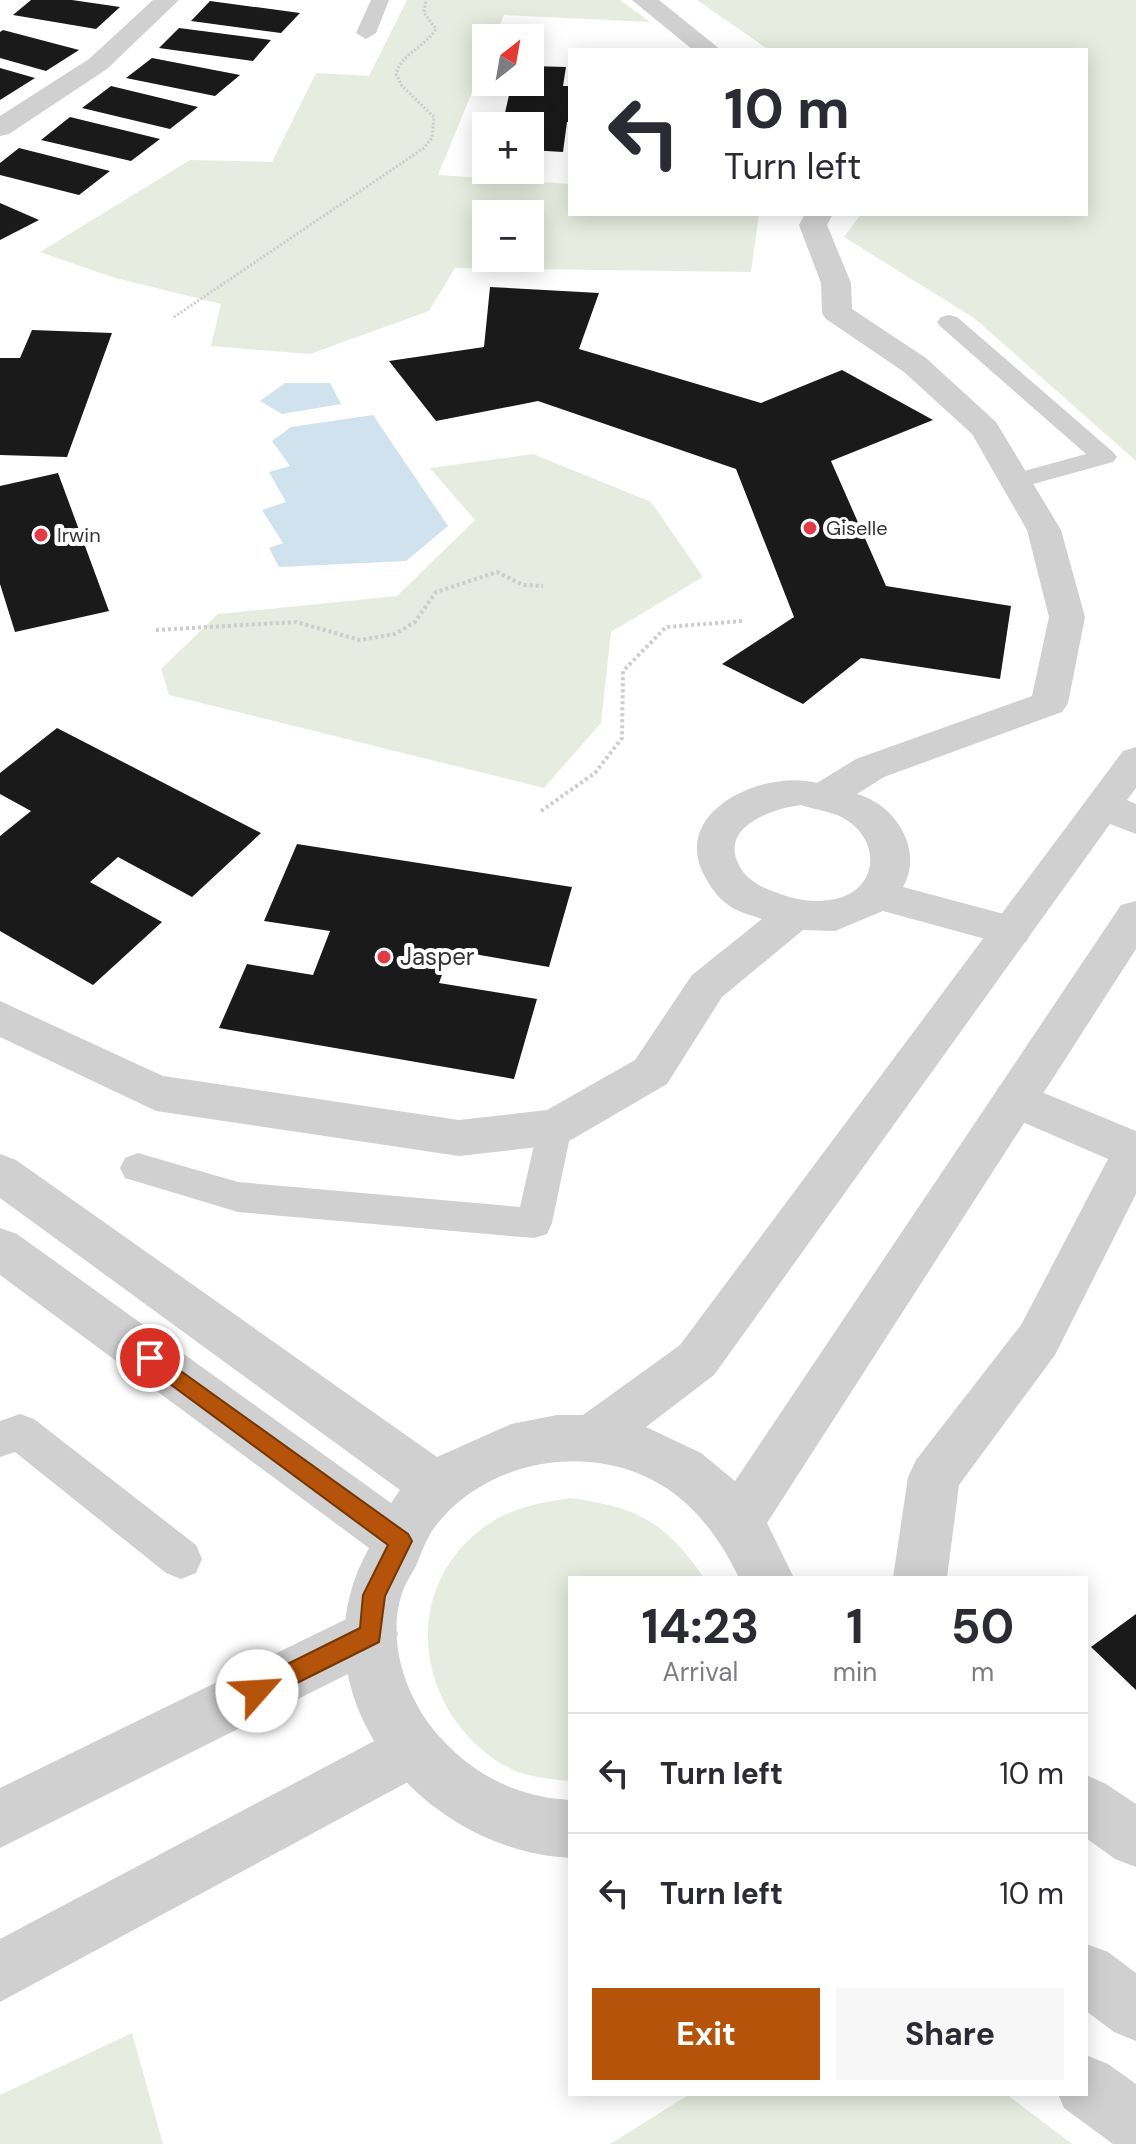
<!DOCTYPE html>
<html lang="en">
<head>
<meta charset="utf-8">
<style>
	body { margin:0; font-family:"DM Sans",sans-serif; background:#f7f7f7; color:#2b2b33; height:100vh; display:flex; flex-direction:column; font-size:30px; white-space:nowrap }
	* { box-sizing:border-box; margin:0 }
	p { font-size:26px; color:#7c7c81 }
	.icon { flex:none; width:44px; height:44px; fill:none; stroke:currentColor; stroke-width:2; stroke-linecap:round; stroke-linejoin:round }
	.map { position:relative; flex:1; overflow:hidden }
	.sheet { position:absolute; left:568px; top:1576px; width:520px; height:520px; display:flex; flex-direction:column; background:#fff; border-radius:0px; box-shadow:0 4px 20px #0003 }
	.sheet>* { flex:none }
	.guide { position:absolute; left:568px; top:48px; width:520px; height:168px; border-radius:0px; box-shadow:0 4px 20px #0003; background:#fff; color:#2b2b33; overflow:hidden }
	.needle { width:52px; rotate:31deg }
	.buttons { position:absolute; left:472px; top:24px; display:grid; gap:16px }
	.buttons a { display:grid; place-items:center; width:72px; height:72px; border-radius:0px; background:#fff; box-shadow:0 4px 20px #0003; font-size:40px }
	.pin { position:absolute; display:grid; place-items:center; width:68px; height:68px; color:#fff; margin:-34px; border:4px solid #fff; border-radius:50%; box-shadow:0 2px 8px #0007 }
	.me { position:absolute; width:88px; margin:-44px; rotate:64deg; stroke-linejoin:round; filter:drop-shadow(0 0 6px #0008) }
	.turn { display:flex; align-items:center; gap:28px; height:168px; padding:0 24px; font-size:36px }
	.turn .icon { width:104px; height:104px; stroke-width:2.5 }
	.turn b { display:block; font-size:56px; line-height:68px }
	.eta { display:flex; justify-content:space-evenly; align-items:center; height:136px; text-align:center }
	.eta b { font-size:48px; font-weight:700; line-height:56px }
	.button { display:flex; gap:16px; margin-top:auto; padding:16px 24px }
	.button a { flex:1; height:92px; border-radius:0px; background:#b45309; color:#fff; font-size:32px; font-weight:700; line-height:92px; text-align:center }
	.button a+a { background:#f7f7f7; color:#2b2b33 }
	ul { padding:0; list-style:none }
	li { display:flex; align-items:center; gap:24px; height:120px; padding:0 24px; border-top:2px solid #e1e1e2 }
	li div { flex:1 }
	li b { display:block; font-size:30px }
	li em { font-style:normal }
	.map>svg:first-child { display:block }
	.green { fill:#e6ecdf; fill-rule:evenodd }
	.water { fill:#cfe2ee }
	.building { fill:#1a1a1a }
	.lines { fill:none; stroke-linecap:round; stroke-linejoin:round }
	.path-far1 { stroke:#cdcdcd; stroke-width:3; stroke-dasharray:2 2; stroke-linecap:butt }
	.path { stroke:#cdcdcd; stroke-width:4; stroke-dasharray:3 3; stroke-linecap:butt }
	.service { fill:#d0d0d0; fill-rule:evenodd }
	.minor { fill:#d0d0d0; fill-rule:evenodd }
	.tertiary { fill:#d0d0d0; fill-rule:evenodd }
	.route { fill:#b45309; stroke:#753606; stroke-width:2 }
	.poi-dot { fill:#e63946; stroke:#fff; stroke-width:3 }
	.labels { text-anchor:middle; stroke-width:8; stroke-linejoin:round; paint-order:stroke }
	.far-poi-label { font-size:20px; fill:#333; stroke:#fff; text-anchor:start }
	.poi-label { font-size:24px; fill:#333; stroke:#fff; text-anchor:start }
</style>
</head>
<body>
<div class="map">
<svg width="1136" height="2144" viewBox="0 0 1136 2144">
	<rect width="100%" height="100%" fill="#fff"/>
	<g class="green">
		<path d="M407,0H620L650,22L504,15L494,38H486V58L438,175L570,184V214H759L751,272L455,268L429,311L310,354L211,346L221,304L112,277L40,252L190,160L272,162L316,73L369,76ZM486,214H530V258H486Z"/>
		<path d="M697,0H1136V461L974,318L844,237L861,214H1086V50H769Z"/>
		<path d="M533,454L651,502L703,577L611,632L601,723L544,788L169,695L161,669L218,614L397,596L475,520L430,468Z"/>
		<path d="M571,1498C638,1508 665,1521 704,1578H570V1781C546,1779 521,1776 500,1763C412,1707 400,1582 490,1523C515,1507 543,1502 571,1498Z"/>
		<path d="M132,2033L163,2144H0V2095Z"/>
		<path d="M690,2094H1006L1072,2144H610Z"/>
	</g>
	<g class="water">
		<path d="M285,383H330L341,404L282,414L260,401Z"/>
		<path d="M373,415L448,526L406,561L279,567L269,548L283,543L262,510L286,502L269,472L290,466L272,441L291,427Z"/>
	</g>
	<g class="building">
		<path d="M31,0H72L120,7L96,29L13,15Z"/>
		<path d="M210,1L300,13L281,33L191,21Z"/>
		<path d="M179,28L271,40L253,61L159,48Z"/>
		<path d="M3,30L79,50L46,71L0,58V32Z"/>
		<path d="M152,58L240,75L215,96L126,78Z"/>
		<path d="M530,66L566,67L563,86H570V122H567L563,152L530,150V126H502L512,82H530Z"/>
		<path d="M0,68L35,78L0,100Z"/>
		<path d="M111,86L198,107L170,129L82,108Z"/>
		<path d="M70,117L160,139L131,161L41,140Z"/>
		<path d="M19,148L110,171L79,195L0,175V163Z"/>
		<path d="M0,203L39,220L0,240Z"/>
		<path d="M490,287L599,293L579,349L761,403L842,370L933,420L831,461L886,586L1011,606L1000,679L861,658L803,704L722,664L794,617L736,469L538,401L436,421L389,361L484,347Z"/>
		<path d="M32,330L112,333L67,457L0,455V358H20Z"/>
		<path d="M58,473L109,611L15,632L0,584V486Z"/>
		<path d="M57,728L261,833L192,897L118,857L90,882L162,922L93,985L0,931V836L31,811L0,794V773Z"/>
		<path d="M297,844L572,887L549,967L451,950L439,983L537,999L514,1079L219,1028L247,964L313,975L330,931L264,921Z"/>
		<path d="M1136,1614V1690L1091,1647Z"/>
	</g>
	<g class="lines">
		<path class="path-far1" d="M174,317L424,148L432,138L434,117L402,86L396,74C402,53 425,47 436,29L424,13L426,0"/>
		<g class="path">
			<path d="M156,630L296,622L360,640L395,634L415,622L436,592L497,572L523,585L543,586"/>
			<path d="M541,811L595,773L622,738L623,671L666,627L743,621"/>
		</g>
		<g class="service">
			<path d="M371,0H389L376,33L366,39L356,33Z"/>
			<path d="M949,315L957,317L1113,452L1117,457L1113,462L1015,489L1006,486L1002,481L1006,476L1086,454L941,327L937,322L941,317Z"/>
			<path d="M555,1113L567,1117L572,1127L552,1223L547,1234L534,1238L238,1212L125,1178L120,1168L125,1158L138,1153L238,1182L520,1207L538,1127L543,1117Z"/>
			<path d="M20,1414L34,1419L196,1545L202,1559L196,1573L181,1579L166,1573L15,1452L0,1457V1421Z"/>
		</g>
		<g class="minor">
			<path d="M153,0H179L107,69L9,134L0,136V116L89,59Z"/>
			<path d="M632,0H659L721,50H693Z"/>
			<path d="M805,214H833L827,225L851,283L852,309L926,358L996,422L1061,530L1085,617L1068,703L1062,712L884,777L857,794C896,805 924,850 903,887L1026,920L1032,931L1026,942L1011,946L883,911L835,931L803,930L722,997L667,1084L571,1140L555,1145L459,1156L156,1111L0,1037V1001L163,1076L459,1120L547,1110L635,1060L692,975L762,919C750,915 737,912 727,904C717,897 710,886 704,875C670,810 766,769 817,783L856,759L1032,696L1049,617L1027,530L972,434L904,372L826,319L822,313L821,283L799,225ZM801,805C813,809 826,811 837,815C884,835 881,894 829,900C810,903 793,899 775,892C763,888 753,883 744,873C712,830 769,809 801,805Z"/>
			<path d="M1015,1081L1136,1131V1194L1055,1355L959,1485L947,1578H893L908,1477L916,1460L1021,1325L1108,1159L999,1112L993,1099L999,1086Z"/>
			<path d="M371,1607L390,1615L398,1634L390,1653L0,1848V1788Z"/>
			<path d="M412,1721L432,1729L440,1749L432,1769L0,2002V1939Z"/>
			<path d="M1086,1775L1106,1784L1136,1804V1867L1115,1859L1086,1838Z"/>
		</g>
		<g class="tertiary">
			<path d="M1136,747V788L1127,800L1136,804V834L1110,824L714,1375L646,1427L701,1453L735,1481L1121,905L1136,901V949L767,1523L794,1578H739C722,1542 697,1507 663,1486C590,1440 484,1460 434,1528C426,1539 421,1554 416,1566C411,1575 405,1584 402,1593C386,1641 406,1699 438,1735C473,1775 517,1797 570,1800V1858C420,1850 288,1692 369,1548L0,1275V1228L17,1234L391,1503L400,1490L0,1198V1154L16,1160L437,1457L511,1424L557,1415H583L680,1345L1123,751Z"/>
			<path d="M1086,1944L1108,1952L1136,1973V2041L1114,2032L1086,2011Z"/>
			<path d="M1086,2055L1108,2064L1136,2084V2144H1113L1064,2108L1058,2094H1086Z"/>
		</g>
	</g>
	<path class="route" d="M150,1349L408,1534L412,1541L385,1596L379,1642L265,1699L257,1702L249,1699L245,1691L249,1683L360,1628L363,1595L388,1545L143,1364L140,1358L143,1351Z"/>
	<g class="poi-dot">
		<circle cx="810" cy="528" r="8"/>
		<circle cx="41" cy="535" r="8"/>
		<circle cx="384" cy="957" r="8"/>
	</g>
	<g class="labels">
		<g class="far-poi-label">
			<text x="826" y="535">Giselle</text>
			<text x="57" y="542">Irwin</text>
		</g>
		<g class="poi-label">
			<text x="400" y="965">Jasper</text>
		</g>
	</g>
</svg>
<div class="buttons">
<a><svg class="needle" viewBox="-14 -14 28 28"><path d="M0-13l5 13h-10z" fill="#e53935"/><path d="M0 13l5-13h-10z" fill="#7c7c81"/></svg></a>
<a>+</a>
<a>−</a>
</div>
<div class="pin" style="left:150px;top:1358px;background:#d93025"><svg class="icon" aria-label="arrive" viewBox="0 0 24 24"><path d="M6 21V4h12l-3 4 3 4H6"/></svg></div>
<svg class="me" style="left:257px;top:1691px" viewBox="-20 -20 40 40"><circle r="19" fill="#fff"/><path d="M0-13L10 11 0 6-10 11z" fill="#b45309"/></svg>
<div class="guide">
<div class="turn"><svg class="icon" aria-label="left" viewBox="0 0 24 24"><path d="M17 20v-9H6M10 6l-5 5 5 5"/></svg><div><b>10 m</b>Turn left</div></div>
</div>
<section class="sheet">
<div class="eta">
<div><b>14:23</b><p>Arrival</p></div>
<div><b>1</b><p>min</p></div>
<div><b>50</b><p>m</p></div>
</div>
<ul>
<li><svg class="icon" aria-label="left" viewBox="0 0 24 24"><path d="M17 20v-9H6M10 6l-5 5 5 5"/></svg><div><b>Turn left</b></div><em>10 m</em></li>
<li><svg class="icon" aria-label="left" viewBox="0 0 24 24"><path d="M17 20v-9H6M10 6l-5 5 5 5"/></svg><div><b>Turn left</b></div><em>10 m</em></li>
</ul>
<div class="button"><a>Exit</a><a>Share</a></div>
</section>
</div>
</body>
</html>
